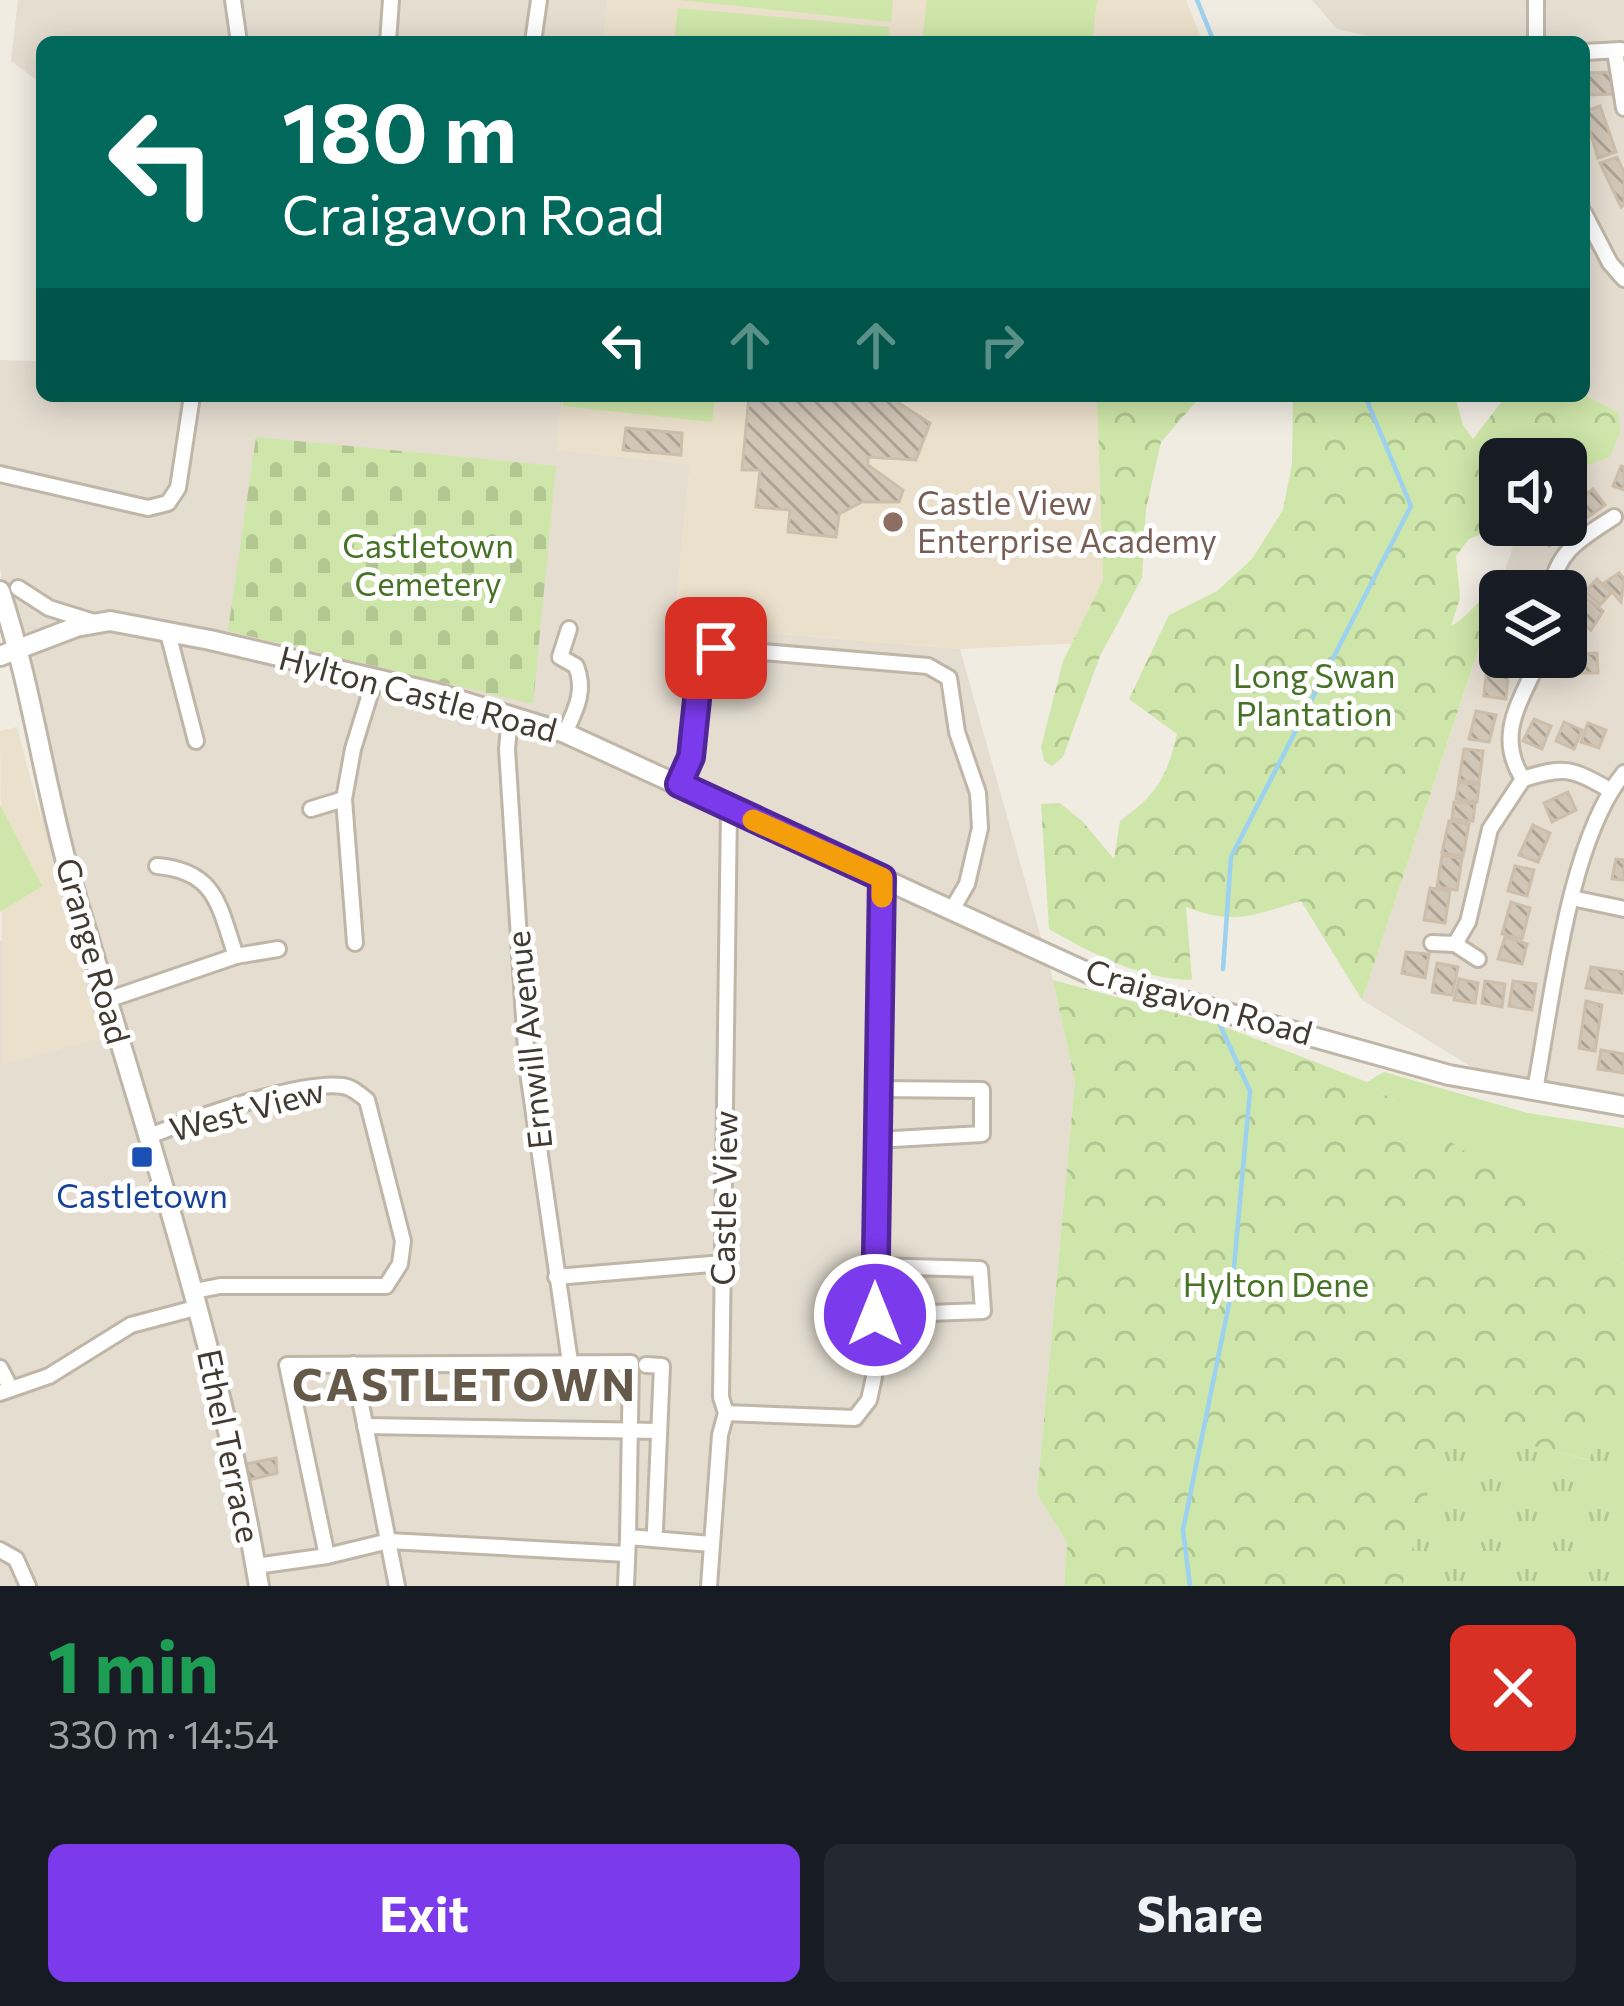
<!DOCTYPE html>
<html lang="en">
<head>
<meta charset="utf-8">
<style>
	body { margin:0; font-family:Commissioner,sans-serif; background:#242831; color:#f1f3f6; height:100vh; display:flex; flex-direction:column; font-size:45px; white-space:nowrap }
	* { box-sizing:border-box; margin:0 }
	p { font-size:39px; color:#9ea1a6 }
	.icon { flex:none; width:66px; height:66px; fill:none; stroke:currentColor; stroke-width:2; stroke-linecap:round; stroke-linejoin:round }
	.map { position:relative; height:1586px; overflow:hidden }
	.drawer { display:flex; flex-direction:column; background:#171b24; flex:1 }
	.drawer>* { flex:none }
	.banner { position:absolute; left:36px; top:36px; width:1554px; height:366px; border-radius:18px; box-shadow:0 6px 30px #0003; background:#00695c; color:#fff; overflow:hidden }
	.tools { position:absolute; left:1479px; top:438px; display:grid; gap:24px }
	.tools a { display:grid; place-items:center; width:108px; height:108px; border-radius:18px; background:#171b24; box-shadow:0 6px 30px #0003; font-size:60px }
	.pin { position:absolute; display:grid; place-items:center; width:102px; height:102px; color:#fff; margin:-51px; border-radius:24px; box-shadow:0 6px 18px #0006 }
	.me { position:absolute; width:132px; margin:-66px; rotate:0deg; stroke-linejoin:round; filter:drop-shadow(0 0 9px #0008) }
	.turn { display:flex; align-items:center; gap:42px; height:252px; padding:0 48px; font-size:54px }
	.turn .icon { width:156px; height:156px; stroke-width:2.5 }
	.turn b { display:block; font-size:84px; line-height:102px }
	.lanes { display:flex; align-items:center; height:114px; padding:0 48px; background:#0003; justify-content:center; gap:60px; direction:ltr }
	.lanes .off { opacity:.35 }
	.round { display:grid; place-items:center; flex:none; width:126px; height:126px; border-radius:18px; background:#242831 }
	.summary { display:flex; align-items:center; justify-content:space-between; height:204px; padding:0 48px }
	h1 { font-size:72px; font-weight:700; line-height:90px; color:#1e9e55 }
	.primary-button { display:flex; gap:24px; margin-top:auto; padding:24px 48px }
	.primary-button a { flex:1; height:138px; border-radius:18px; background:#7c3aed; color:#fff; font-size:48px; font-weight:700; line-height:138px; text-align:center }
	.primary-button a+a { background:#242831; color:#f1f3f6 }
	.map>svg:first-child { display:block }
	.residential { fill:#e5ddd0; fill-rule:evenodd }
	.education { fill:#ebe0cb }
	.grass { fill:url(#grass-tufts) }
	.forest { fill:url(#forest-crowns) }
	.cemetery { fill:url(#cemetery-stones) }
	.park { fill:#cee6a9 }
	.lines { fill:none; stroke-linecap:round; stroke-linejoin:round }
	.stream { stroke:#9cd1f0; stroke-width:4.5 }
	.building { fill:url(#building-back-hatch); stroke:#cdbeab; stroke-width:3 }
	.minor-casing { stroke:#bfb6a8; stroke-width:20 }
	.tertiary-casing { stroke:#bfb6a8; stroke-width:24 }
	.minor { stroke:#fff; stroke-width:14 }
	.tertiary { stroke:#fff; stroke-width:18 }
	.route-casing { stroke:#51269a; stroke-width:30 }
	.route { stroke:#7c3aed; stroke-width:21 }
	.slow { stroke:#f59e0b; stroke-width:21 }
	.education-dot { fill:#8d6e63; stroke:#fff; stroke-width:4.5 }
	.transit-dot { fill:#1a4fb4; stroke:#fff; stroke-width:4.5 }
	.labels { text-anchor:middle; stroke-width:10; stroke-linejoin:round; paint-order:stroke }
	.education-label { font-size:33px; fill:#785e54; stroke:#fff; text-anchor:start }
	.park-label { font-size:33px; fill:#477327; stroke:#fff }
	.street-label { font-size:33px; fill:#423b33; stroke:#fff }
	.transit-label { font-size:33px; fill:#164399; stroke:#fff }
	.district-label { font-size:45px; font-weight:bold; letter-spacing:3px; fill:#65594a; stroke:#fff }
</style>
</head>
<body>
<div class="map">
<svg width="1624" height="1586" viewBox="0 0 1624 1586">
	<defs>
		<pattern id="grass-tufts" width="24" height="20" patternUnits="userSpaceOnUse" patternTransform="scale(3)"><rect width="24" height="20" fill="#cee6a9"/><path d="M3 7l-1-3M5 7V3M7 7l1-3M15 17l-1-3M17 17v-4M19 17l1-3" fill="none" stroke="#b2c692"/></pattern>
		<pattern id="forest-crowns" width="20" height="18" patternUnits="userSpaceOnUse" patternTransform="scale(3)"><rect width="20" height="18" fill="#cee6a9"/><path d="M2 6a3 3 0 1 1 6 0M12 15a3 3 0 1 1 6 0" fill="none" stroke="#b2c692"/></pattern>
		<pattern id="cemetery-stones" width="16" height="16" patternUnits="userSpaceOnUse" patternTransform="scale(3)"><rect width="16" height="16" fill="#cee6a9"/><path d="M2 7V4a2 2 0 0 1 4 0v3zM10 15v-3a2 2 0 0 1 4 0v3z" fill="#b2c692"/></pattern>
		<pattern id="building-back-hatch" width="6" height="6" patternUnits="userSpaceOnUse" patternTransform="scale(3)"><rect width="6" height="6" fill="#d2c7b7"/><path d="M-1 5l2 2M0 0l6 6M5-1l2 2" fill="none" stroke="#aca395"/></pattern>
	</defs>
	<rect width="100%" height="100%" fill="#f1ece2"/>
	<g class="residential">
		<path d="M18,0H608L603,42H42V84L11,61Z"/>
		<path d="M1312,0H1624V1117L1524,1099L1362,1000L1520,525H1566V459L1584,396V42H1393L1337,29ZM1500,591H1566V657H1500Z"/>
		<path d="M0,360L42,361V396H562L557,450L690,464L674,625L960,649L1053,980L1075,1081L1037,1494L1067,1542L1064,1586H0V941L58,918L0,568Z"/>
	</g>
	<g class="education">
		<path d="M608,0H1186L1203,42H603Z"/>
		<path d="M562,396H1097L1105,642L960,649L674,625L690,464L556,450Z"/>
		<path d="M17,727L99,1039L3,1064L0,731Z"/>
	</g>
	<path class="grass" d="M1624,1376V1586H1402L1446,1423L1588,1460Z"/>
	<g class="forest">
		<path d="M1584,395L1618,412L1620,432L1610,457L1566,473V459H1500V525H1506L1469,539L1456,556L1460,598L1451,626C1473,614 1484,592 1503,575L1362,1000L1301,901C1253,915 1236,926 1186,907L1192,980C1140,979 1093,954 1049,929L1041,804L1060,803L1083,822L1114,859L1120,821C1157,794 1166,779 1177,734L1129,699L1169,615L1217,591L1252,559L1283,510L1292,464L1293,396H1455L1463,425L1473,439L1506,396Z"/>
		<path d="M1097,396H1201L1161,442L1146,509L1142,578L1100,656L1063,757L1052,766L1044,761L1041,747L1063,661L1103,581Z"/>
		<path d="M1053,980L1220,1025L1367,1082L1624,1264V1376L1589,1460L1447,1424L1402,1586H1064L1067,1542L1037,1494L1075,1081Z"/>
	</g>
	<path class="cemetery" d="M256,437L556,466L533,704L228,631Z"/>
	<g class="park">
		<path d="M680,0H893L891,22Z"/>
		<path d="M927,0H1097L1092,42H922Z"/>
		<path d="M678,8L889,27L888,42H674Z"/>
		<path d="M564,396H715L712,422L563,406Z"/>
		<path d="M0,805L42,886L0,912Z"/>
		<path d="M1384,1072L1528,1113L1624,1128V1264L1570,1226L1555,1227L1539,1215L1536,1202L1440,1134L1426,1145L1408,1147L1383,1127L1397,1103L1367,1082Z"/>
	</g>
	<g class="lines">
		<g class="stream">
			<path d="M1197,0L1214,42"/>
			<path d="M1223,969L1231,857L1411,506L1365,396"/>
			<path d="M1190,1586L1183,1530L1232,1289L1250,1091L1220,1025"/>
		</g>
	</g>
	<g class="building">
		<path d="M1614,72L1616,94L1584,95V73Z"/>
		<path d="M1600,106L1616,152L1598,158L1584,112Z"/>
		<path d="M1617,157L1624,172V205L1621,207L1600,163Z"/>
		<path d="M749,396H888L930,423L916,460L868,457V465L903,490L899,502H862L839,514L836,537L788,532L790,510L756,507L760,470H742Z"/>
		<path d="M626,428L682,433L681,455L623,450Z"/>
		<path d="M1621,466L1624,467V490L1613,486Z"/>
		<path d="M1593,489L1605,505L1582,521L1570,504Z"/>
		<path d="M1536,525H1555L1563,537L1549,546Z"/>
		<path d="M1619,573L1624,579L1621,602L1604,583Z"/>
		<path d="M1597,579L1611,593L1600,605L1585,592Z"/>
		<path d="M1586,598L1603,611L1591,630L1574,618Z"/>
		<path d="M1597,653L1598,673H1564L1566,655Z"/>
		<path d="M1486,675L1508,676L1506,699L1484,696Z"/>
		<path d="M1476,711L1496,715L1489,742L1469,739Z"/>
		<path d="M1534,719L1551,726L1542,749L1523,741Z"/>
		<path d="M1564,722L1582,730L1574,749L1556,741Z"/>
		<path d="M1588,723L1606,730L1599,748L1581,742Z"/>
		<path d="M1464,749L1483,751L1479,783L1459,780Z"/>
		<path d="M1459,782L1479,785L1477,802L1456,799Z"/>
		<path d="M1568,792L1576,810L1552,822L1544,803Z"/>
		<path d="M1454,802L1475,804L1473,821L1452,819Z"/>
		<path d="M1449,821L1469,824L1463,856L1442,853Z"/>
		<path d="M1533,825L1550,833L1538,862L1519,855Z"/>
		<path d="M1442,856L1462,858L1457,890L1437,887Z"/>
		<path d="M1616,859L1624,860V880L1612,879Z"/>
		<path d="M1515,866L1534,870L1527,896L1508,891Z"/>
		<path d="M1430,888L1450,891L1445,923L1424,920Z"/>
		<path d="M1511,902L1530,908L1522,939L1502,934Z"/>
		<path d="M1505,937L1527,944L1522,964L1498,959Z"/>
		<path d="M1406,952L1429,954L1425,978L1402,973Z"/>
		<path d="M1437,963L1458,967L1452,995L1432,992Z"/>
		<path d="M1591,967L1624,972L1622,993L1586,988Z"/>
		<path d="M1459,979L1478,983L1475,1003L1454,1000Z"/>
		<path d="M1485,981L1505,984L1502,1007L1482,1003Z"/>
		<path d="M1513,981L1536,984L1532,1010L1509,1006Z"/>
		<path d="M1586,1001L1602,1005L1595,1051L1579,1048Z"/>
		<path d="M1601,1050L1624,1054V1073L1598,1069Z"/>
		<path d="M276,1458L277,1473L249,1480L246,1464Z"/>
	</g>
	<g class="lines">
		<defs>
			<g id="minor">
				<path d="M233,0L239,42"/>
				<path d="M388,42L391,0"/>
				<path d="M533,42L539,0"/>
				<path d="M1536,42V0"/>
				<path d="M1615,51L1624,108"/>
				<path d="M1584,52L1621,50"/>
				<path d="M1584,213L1610,263L1624,279"/>
				<path d="M0,474L148,508L168,503L178,488L192,396"/>
				<path d="M18,588L49,608L94,622"/>
				<path d="M1551,591C1556,551 1582,538 1614,517"/>
				<path d="M168,633L196,741"/>
				<path d="M510,716L507,749L527,1065L570,1362"/>
				<path d="M565,733C576,709 586,691 576,666L560,657L569,629"/>
				<path d="M1523,779C1566,765 1572,769 1610,790"/>
				<path d="M679,784L691,757L701,661L707,651L716,648L928,666L949,678L957,732L978,793L980,828L967,884L953,908"/>
				<path d="M311,809L344,799"/>
				<path d="M157,866C217,871 219,907 236,956"/>
				<path d="M1572,898L1624,909"/>
				<path d="M355,943L344,799L353,749L375,678"/>
				<path d="M1432,943L1455,944L1478,959"/>
				<path d="M1455,944L1468,922L1490,829L1523,779C1494,734 1522,700 1540,657"/>
				<path d="M107,1000L236,956L278,949"/>
				<path d="M1535,1090C1552,1001 1568,841 1624,773"/>
				<path d="M147,1137C189,1120 300,1080 343,1086C352,1087 359,1094 367,1100L403,1241L400,1264L386,1286H220L195,1291"/>
				<path d="M876,1140L982,1134V1090L877,1089"/>
				<path d="M556,1277L723,1263"/>
				<path d="M875,1315L983,1311L980,1269L875,1266"/>
				<path d="M353,1364L397,1586"/>
				<path d="M646,1365L662,1366L655,1530"/>
				<path d="M0,1368L11,1389"/>
				<path d="M0,1393L49,1376L131,1325L199,1307"/>
				<path d="M726,1413L855,1418L869,1400L874,1377L882,878"/>
				<path d="M365,1426L658,1431"/>
				<path d="M0,1550L16,1559L28,1586"/>
				<path d="M327,1556L287,1365L631,1363L628,1537"/>
				<path d="M256,1566L327,1556L389,1541L627,1554"/>
				<path d="M626,1586L628,1537L711,1544"/>
				<path d="M709,1586L720,1435L726,1413L721,1397L729,809"/>
			</g>
			<g id="tertiary">
				<path d="M0,591C32,686 44,787 72,883C141,1115 219,1346 259,1586"/>
				<path d="M0,656L76,627L110,621L210,640L436,693L565,733L1095,976L1449,1075L1624,1106"/>
			</g>
		</defs>
		<use href="#minor" class="minor-casing"/>
		<use href="#tertiary" class="tertiary-casing"/>
		<use href="#minor" class="minor"/>
		<use href="#tertiary" class="tertiary"/>
	</g>
	<g class="lines">
		<defs>
			<path id="route" d="M716,648L707,650L701,661L691,757L679,784L882,878L875,1315"/>
		</defs>
		<use href="#route" class="route-casing"/>
		<use href="#route" class="route"/>
		<path class="slow" d="M753,820L882,878V897"/>
	</g>
	<circle class="education-dot" cx="893" cy="522" r="12"/>
	<rect class="transit-dot" x="130" y="1145" width="24" height="24" rx="6"/>
	<g class="labels">
		<g class="education-label">
			<text x="917" y="515">Castle View<tspan x="917" dy="38">Enterprise Academy</tspan></text>
		</g>
		<g class="park-label">
			<text x="428" y="558">Castletown<tspan x="428" dy="38">Cemetery</tspan></text>
			<text x="1314" y="688">Long Swan<tspan x="1314" dy="38">Plantation</tspan></text>
			<text x="1276" y="1297">Hylton Dene</text>
		</g>
		<g class="street-label">
			<text transform="translate(418 694) rotate(15)" y="12">Hylton Castle Road</text>
			<text transform="translate(93 951) rotate(74)" y="12">Grange Road</text>
			<text transform="translate(1199 1002) rotate(16)" y="12">Craigavon Road</text>
			<text transform="translate(529 1040) rotate(-96)" y="12">Ernwill Avenue</text>
			<text transform="translate(247 1110) rotate(-15)" y="12">West View</text>
			<text transform="translate(724 1198) rotate(-89)" y="12">Castle View</text>
			<text transform="translate(229 1446) rotate(78)" y="12">Ethel Terrace</text>
		</g>
		<g class="transit-label">
			<text x="142" y="1208">Castletown</text>
		</g>
		<g class="district-label">
			<text x="465" y="1401">CASTLETOWN</text>
		</g>
	</g>
</svg>
<div class="tools">
<a><svg class="icon" aria-label="sound" viewBox="0 0 24 24"><path d="M4 9h4l5-4v14l-5-4H4zM17 9q2 3 0 6"/></svg></a>
<a><svg class="icon" aria-label="layers" viewBox="0 0 24 24"><path d="M12 4l9 5-9 5-9-5zM3 14l9 5 9-5"/></svg></a>
</div>
<div class="pin" style="left:716px;top:648px;background:#d93025"><svg class="icon" aria-label="arrive" viewBox="0 0 24 24"><path d="M6 21V4h12l-3 4 3 4H6"/></svg></div>
<svg class="me" style="left:875px;top:1315px" viewBox="-20 -20 40 40"><circle r="17" fill="#7c3aed" stroke="#fff" stroke-width="3"/><path d="M0-11L8 9 0 5-8 9z" fill="#fff"/></svg>
<div class="banner">
<div class="turn"><svg class="icon" aria-label="left" viewBox="0 0 24 24"><path d="M17 20v-9H6M10 6l-5 5 5 5"/></svg><div><b>180 m</b>Craigavon Road</div></div>
<div class="lanes"><svg class="icon" aria-label="left" viewBox="0 0 24 24"><path d="M17 20v-9H6M10 6l-5 5 5 5"/></svg><svg class="icon off" aria-label="ahead" viewBox="0 0 24 24"><path d="M12 20V5M6 11l6-6 6 6"/></svg><svg class="icon off" aria-label="ahead" viewBox="0 0 24 24"><path d="M12 20V5M6 11l6-6 6 6"/></svg><svg class="icon off" aria-label="right" viewBox="0 0 24 24"><path d="M7 20v-9h11M14 6l5 5-5 5"/></svg></div>
</div>
</div>
<section class="drawer">
<div class="summary"><div><h1>1 min</h1><p>330 m · 14:54</p></div><a class="round" style="background:#d93025;color:#fff"><svg class="icon" aria-label="close" viewBox="0 0 24 24"><path d="M6 6l12 12M18 6L6 18"/></svg></a></div>
<div class="primary-button"><a>Exit</a><a>Share</a></div>
</section>
</body>
</html>
